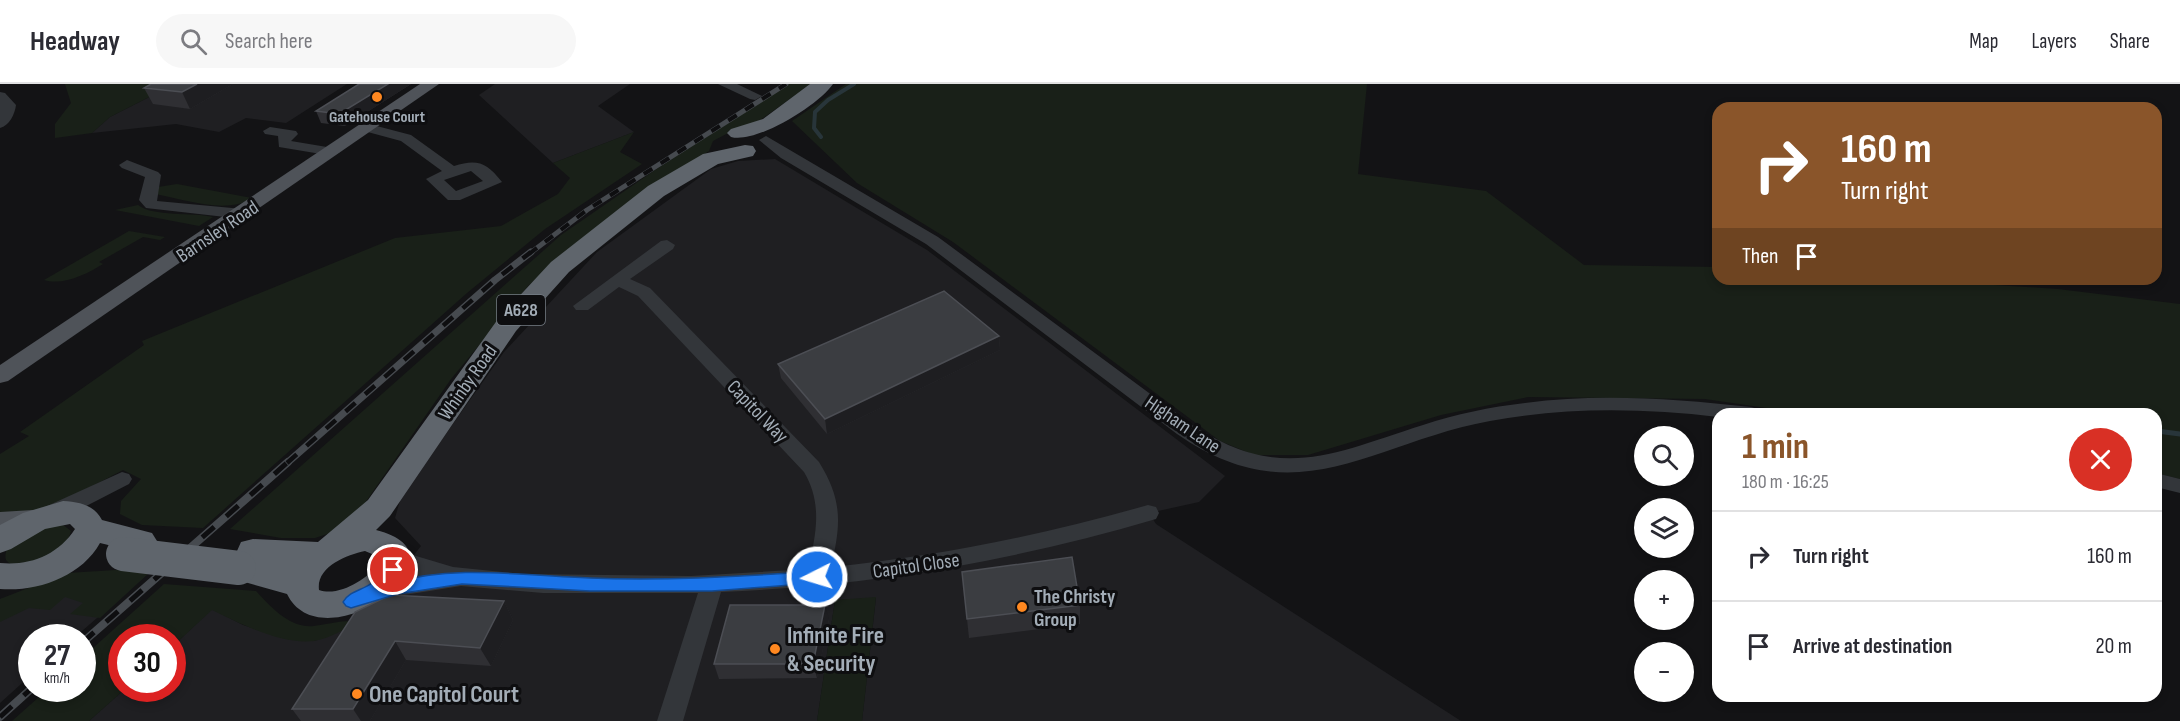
<!DOCTYPE html>
<html lang="en">
<head>
<meta charset="utf-8">
<style>
	body { margin:0; font-family:"Sofia Sans Condensed",sans-serif; background:#f7f7f7; color:#2b2b33; height:100vh; display:flex; flex-direction:column; font-size:22px; white-space:nowrap }
	* { box-sizing:border-box; margin:0 }
	p { font-size:20px; color:#7c7c81 }
	.icon { flex:none; width:33px; height:33px; fill:none; stroke:currentColor; stroke-width:2; stroke-linecap:round; stroke-linejoin:round }
	.map { position:relative; flex:1; overflow:hidden }
	.drawer { position:absolute; left:1712px; top:324px; width:450px; height:294px; display:flex; flex-direction:column; background:#fff; border-radius:18px; box-shadow:0 3px 9px #0003 }
	.drawer>* { flex:none }
	.hud { position:absolute; left:1712px; top:18px; width:450px; height:183px; border-radius:18px; box-shadow:0 3px 9px #0003; background:#8a552a; color:#fff; overflow:hidden }
	.tools { position:absolute; left:1634px; top:342px; display:grid; gap:12px }
	.tools a { display:grid; place-items:center; width:60px; height:60px; border-radius:50%; background:#fff; box-shadow:0 3px 9px #0003; font-size:30px }
	.speed { position:absolute; left:18px; top:540px; display:flex; gap:12px; font-size:30px; font-weight:700; text-align:center }
	.speed>* { display:grid; place-content:center; width:78px; height:78px; border-radius:50%; background:#fff; box-shadow:0 3px 9px #0003; line-height:1 }
	.speed small { font-size:15px; font-weight:400 }
	.speed .limit { border:9px solid #d22; background:#fff; color:#111 }
	.pin { position:absolute; display:grid; place-items:center; width:51px; height:51px; color:#fff; margin:-26px; border:3px solid #fff; border-radius:50%; box-shadow:0 2px 6px #0007 }
	.me { position:absolute; width:66px; margin:-33px; rotate:265deg; stroke-linejoin:round; filter:drop-shadow(0 0 4px #0008) }
	.turn { display:flex; align-items:center; gap:21px; height:126px; padding:0 30px; font-size:27px }
	.turn .icon { width:78px; height:78px; stroke-width:2.5 }
	.turn b { display:block; font-size:42px; line-height:51px }
	.then { display:flex; align-items:center; height:57px; padding:0 30px; background:#0003; gap:12px; font-size:22px }
	.round { display:grid; place-items:center; flex:none; width:63px; height:63px; border-radius:32px; background:#f7f7f7 }
	.overview { display:flex; align-items:center; justify-content:space-between; height:102px; padding:0 30px }
	h1 { font-size:36px; font-weight:700; line-height:45px; color:#8a552a }
	ul { padding:0; list-style:none }
	li { display:flex; align-items:center; gap:18px; height:90px; padding:0 30px; border-top:2px solid #e1e1e2 }
	li div { flex:1 }
	li b { display:block; font-size:22px }
	li em { font-style:normal }
	header { display:flex; align-items:center; gap:36px; box-sizing:border-box; height:84px; padding:0 30px; background:#fff; border-bottom:2px solid #e1e1e2 }
	header strong { font-size:28px }
	nav { display:flex; gap:33px; margin-inline-start:auto; font-size:21px }
	.search { width:420px; height:54px; background:#f7f7f7; display:flex; align-items:center; gap:15px; box-sizing:border-box; padding:0 21px; border-radius:33px; color:#7c7c81; font-size:22px }
	.map>svg:first-child { display:block }
	.built { fill:#1f1f22 }
	.green { fill:#192018 }
	.lines { fill:none; stroke-linecap:round; stroke-linejoin:round }
	.stream-far1 { stroke:#28353a; stroke-width:4 }
	.stream { stroke:#28353a; stroke-width:5 }
	.minor { fill:#33363a; fill-rule:evenodd }
	.major { fill:#4f5359; fill-rule:evenodd }
	.highway { fill:#5f656c; fill-rule:evenodd }
	.rail-far2-casing { stroke:#464a4f; stroke-width:5 }
	.rail-far1-casing { stroke:#464a4f; stroke-width:7 }
	.rail-casing { stroke:#464a4f; stroke-width:8 }
	.rail-far2 { stroke:#0e0e10; stroke-width:4; stroke-dasharray:10; stroke-linecap:butt }
	.rail-far1 { stroke:#0e0e10; stroke-width:4.5; stroke-dasharray:13; stroke-linecap:butt }
	.rail { stroke:#0e0e10; stroke-width:5; stroke-dasharray:16; stroke-linecap:butt }
	.highway-bridge { stroke:#5f656c; stroke-width:34 }
	.wall { fill:#2f2f33 }
	.shaded-wall { fill:#1e1e21 }
	.building { fill:#3b3d41; stroke:#4c4e54; stroke-width:1.5 }
	.route { fill:#1a73e8; stroke:#114b97; stroke-width:1.5 }
	.poi-dot { fill:#ff8820; stroke:#0e0e10; stroke-width:2 }
	.labels { text-anchor:middle; stroke-width:6; stroke-linejoin:round; paint-order:stroke }
	.far-poi-label { font-size:16px; font-weight:bold; fill:#a3adb7; stroke:#0e0e10 }
	.shield { fill:#0e0e10; stroke:#767d85; stroke-width:1.5 }
	.shield-label { font-size:18px; font-weight:bold; fill:#a3adb7 }
	.street-label { font-size:20px; fill:#a3adb7; stroke:#0e0e10 }
	.poi-label { font-size:20px; font-weight:bold; fill:#a3adb7; stroke:#0e0e10; text-anchor:start }
	.near-poi-label { font-size:24px; font-weight:bold; fill:#a3adb7; stroke:#0e0e10; text-anchor:start }
</style>
</head>
<body>
<header>
<strong>Headway</strong>
<div class="search"><svg class="icon" aria-label="search" viewBox="0 0 24 24"><circle cx="10" cy="10" r="6"/><path d="M15 15l6 6"/></svg>Search here</div>
<nav><a>Map</a><a>Layers</a><a>Share</a></nav>
</header>
<div class="map">
<svg width="2180" height="637" viewBox="0 0 2180 637">
	<rect width="100%" height="100%" fill="#131315"/>
	<g class="built">
		<path d="M159,0H347L286,39L246,34L219,48L176,40L92,49L110,33L157,9Z"/>
		<path d="M495,0H630L598,22L634,48L553,79L479,11Z"/>
		<path d="M775,75L927,166L1225,392L1199,418L1149,429L1156,440L1461,637H862L876,514L835,516L817,637H89L125,605L172,604L173,562L212,525L243,541L280,553L314,557L361,538L421,462L395,434L401,413L504,268L597,168L711,85L738,77Z"/>
		<path d="M116,486L150,488L75,553L32,554L31,591L0,619V515Z"/>
	</g>
	<g class="green">
		<path d="M65,0H159L157,9L110,33L92,49L55,54V40L71,19Z"/>
		<path d="M789,0H811L753,41L730,48L713,57L709,67L616,128L529,201L451,295L358,429L336,447L315,454H281L230,445L561,151L655,86Z"/>
		<path d="M846,0H1367L1358,90L1486,107L1584,181L1717,183L1718,195H1900L2058,205L2180,220V395L2156,389V330H1808L1705,315L1528,313L1441,331L1308,371H1254L1220,357L953,158L857,99L792,37Z"/>
		<path d="M634,48L620,68L642,80L545,145L467,209L203,444L142,441L120,430L121,417L141,395L123,386C92,402 36,435 0,430V370L29,352L20,348L144,261L142,257L395,154L501,142L558,110L570,94L553,79Z"/>
		<path d="M177,100L252,114C226,131 184,115 155,110L158,103Z"/>
		<path d="M138,121C153,133 192,128 213,133L199,142L115,126Z"/>
		<path d="M129,147L165,153L160,156L143,153L99,178L103,180C87,190 63,202 44,196Z"/>
		<path d="M62,440L71,447L67,459L40,477L10,480L6,476C1,451 45,445 62,440Z"/>
		<path d="M116,486L150,488L100,534L70,530L83,519L65,513L50,526L29,524L0,538V515L67,489Z"/>
		<path d="M164,500L256,507C270,522 290,545 314,542C330,540 345,535 361,538C347,543 329,555 314,557C282,561 239,539 212,526L173,562L172,554H122V604L125,605L89,637H12L48,605L82,604L83,573Z"/>
		<path d="M876,513L862,637H817L835,516Z"/>
	</g>
	<g class="lines">
		<path class="stream-far1" d="M821,53L814,44L815,28L828,16L854,0"/>
		<path class="stream" d="M2157,347L2180,350"/>
		<g class="minor">
			<path d="M718,0H737L762,12L755,16L750,15Z"/>
			<path d="M0,8L5,9L16,21C15,30 9,42 0,44Z"/>
			<path d="M369,40L411,51L454,82C477,75 486,78 502,98L460,116H448L426,95L442,87L401,57L364,47V41ZM471,87L483,97L456,107L444,96Z"/>
			<path d="M270,43L296,47L298,50L291,57L333,64L340,68L333,72L279,63L278,52L265,50L263,47Z"/>
			<path d="M766,52L938,153L1191,340C1279,399 1332,370 1423,341C1456,330 1490,323 1525,319C1600,309 1676,315 1751,323L1758,325L1761,330H1718V333C1642,324 1565,323 1490,337C1370,359 1297,433 1177,350L926,160L781,74L759,56Z"/>
			<path d="M127,76L158,88L161,91L157,117L243,125L251,130L243,135L146,124L139,116L145,93L122,84L119,81Z"/>
			<path d="M667,156L675,161L673,165L630,195L650,204L819,378C843,417 841,440 831,483C939,472 1043,451 1148,421L1156,423L1159,429L1156,435C1013,477 870,502 721,508L683,637H657L698,509H543L461,502L398,512L368,521L360,518L356,512L360,506L398,494L419,491L388,480L385,474L388,468L396,466L453,483L522,490L691,492L808,485C816,451 823,420 804,388L638,212L619,203L588,226H576L573,222L661,157Z"/>
			<path d="M122,388L129,390L132,395L129,400L61,435L53,437L45,435L42,429L45,423Z"/>
			<path d="M2156,389L2180,395V409L2156,403Z"/>
		</g>
		<g class="major">
			<path d="M420,0H439L8,297L0,299V281Z"/>
			<path d="M33,426L42,429L46,436L42,443L0,448V428Z"/>
		</g>
		<g class="highway">
			<path d="M810,0H833C819,21 756,60 731,53L727,49L731,45L763,35Z"/>
			<path d="M745,61L753,62L756,67L753,72L718,80L664,112L569,188L516,247L390,432L376,446C479,471 322,582 287,510L227,493L222,484L227,475L239,471L237,467L241,458L253,455L318,458L368,416L498,235L551,178L648,102L703,70ZM365,467L379,473V479C368,495 339,513 319,506C316,483 346,471 365,467Z"/>
			<path d="M63,417C80,418 94,421 102,436L152,449L157,457L152,465L141,469L100,459C81,493 37,508 0,505V479C30,482 58,471 75,445L70,440L45,445L11,465L0,469V441L23,429Z"/>
		</g>
		<defs>
			<path id="rail-far2" d="M529,170L587,126L786,0"/>
			<path id="rail-far1" d="M287,379L495,196L531,168"/>
			<g id="rail">
				<path d="M82,559L288,378"/>
				<path d="M0,633L32,604"/>
			</g>
		</defs>
		<use href="#rail-far2" class="rail-far2-casing"/>
		<use href="#rail-far1" class="rail-far1-casing"/>
		<use href="#rail" class="rail-casing"/>
		<use href="#rail-far2" class="rail-far2"/>
		<use href="#rail-far1" class="rail-far1"/>
		<use href="#rail" class="rail"/>
		<path class="highway-bridge" d="M123,470L239,484"/>
	</g>
	<g class="wall">
		<path d="M233,0L190,25L153,20L144,4Z"/>
		<path d="M359,0H411L345,42L321,39L316,27Z"/>
		<path d="M999,252L1000,266L827,350L781,294L778,280Z"/>
		<path d="M962,488L1080,521V540L969,554Z"/>
		<path d="M504,517L513,536L491,582L406,576L370,637H301L292,625L355,528Z"/>
		<path d="M829,535L817,594L719,595L714,580Z"/>
	</g>
	<g class="shaded-wall">
		<path d="M197,0H233L190,25L182,8Z"/>
		<path d="M388,0H411L345,42L339,30Z"/>
		<path d="M999,252L1000,266L827,350L825,335Z"/>
		<path d="M504,517L513,536L491,582L480,564Z"/>
		<path d="M825,521L829,535L817,594L813,580Z"/>
		<path d="M395,557L406,576L370,637H361L353,625Z"/>
	</g>
	<g class="building">
		<path d="M151,0H197L182,8L144,4Z"/>
		<path d="M359,0H388L339,30L316,27Z"/>
		<path d="M944,207L999,252L825,335L778,280Z"/>
		<path d="M1072,473L1080,521L967,535L962,488Z"/>
		<path d="M390,511L504,517L480,564L395,557L353,625H292L355,528Z"/>
		<path d="M730,521H825L813,580H714Z"/>
	</g>
	<path class="route" d="M393,480L401,486L391,499C456,480 523,492 590,494C666,497 741,493 817,487L825,493L817,499L712,507H590L462,500L398,510L351,524L346,522L343,518C349,507 363,506 372,499C380,493 383,483 393,480Z"/>
	<g class="poi-dot">
		<circle cx="377" cy="13" r="6"/>
		<circle cx="1022" cy="523" r="6"/>
		<circle cx="775" cy="565" r="6"/>
		<circle cx="357" cy="610" r="6"/>
	</g>
	<g class="labels">
		<g class="far-poi-label">
			<text x="377" y="38">Gatehouse Court</text>
		</g>
		<rect class="shield" x="497" y="211" width="48" height="30" rx="4.5"/>
		<g class="shield-label">
			<text x="521" y="232">A628</text>
		</g>
		<g class="street-label">
			<text transform="translate(217 147) rotate(-34)" y="7">Barnsley Road</text>
			<text transform="translate(467 298) rotate(-55)" y="7">Whinby Road</text>
			<text transform="translate(758 327) rotate(46)" y="7">Capitol Way</text>
			<text transform="translate(1183 340) rotate(34)" y="7">Higham Lane</text>
			<text transform="translate(916 481) rotate(-8)" y="7">Capitol Close</text>
		</g>
		<g class="poi-label">
			<text x="1034" y="519">The Christy<tspan x="1034" dy="23">Group</tspan></text>
		</g>
		<g class="near-poi-label">
			<text x="787" y="559">Infinite Fire<tspan x="787" dy="28">&amp; Security</tspan></text>
			<text x="369" y="618">One Capitol Court</text>
		</g>
	</g>
</svg>
<div class="tools">
<a><svg class="icon" aria-label="search" viewBox="0 0 24 24"><circle cx="10" cy="10" r="6"/><path d="M15 15l6 6"/></svg></a>
<a><svg class="icon" aria-label="layers" viewBox="0 0 24 24"><path d="M12 4l9 5-9 5-9-5zM3 14l9 5 9-5"/></svg></a>
<a>+</a>
<a>−</a>
</div>
<div class="speed"><div>27<small>km/h</small></div><div class="limit">30</div></div>
<div class="pin" style="left:393px;top:486px;background:#d93025"><svg class="icon" aria-label="arrive" viewBox="0 0 24 24"><path d="M6 21V4h12l-3 4 3 4H6"/></svg></div>
<svg class="me" style="left:817px;top:493px" viewBox="-20 -20 40 40"><circle r="17" fill="#1a73e8" stroke="#fff" stroke-width="3"/><path d="M0-11L8 9 0 5-8 9z" fill="#fff"/></svg>
<div class="hud">
<div class="turn"><svg class="icon" aria-label="right" viewBox="0 0 24 24"><path d="M7 20v-9h11M14 6l5 5-5 5"/></svg><div><b>160 m</b>Turn right</div></div>
<div class="then">Then<svg class="icon" aria-label="arrive" viewBox="0 0 24 24"><path d="M6 21V4h12l-3 4 3 4H6"/></svg></div>
</div>
<section class="drawer">
<div class="overview"><div><h1>1 min</h1><p>180 m · 16:25</p></div><a class="round" style="background:#d93025;color:#fff"><svg class="icon" aria-label="close" viewBox="0 0 24 24"><path d="M6 6l12 12M18 6L6 18"/></svg></a></div>
<ul>
<li><svg class="icon" aria-label="right" viewBox="0 0 24 24"><path d="M7 20v-9h11M14 6l5 5-5 5"/></svg><div><b>Turn right</b></div><em>160 m</em></li>
<li><svg class="icon" aria-label="arrive" viewBox="0 0 24 24"><path d="M6 21V4h12l-3 4 3 4H6"/></svg><div><b>Arrive at destination</b></div><em>20 m</em></li>
</ul>
</section>
</div>
</body>
</html>
